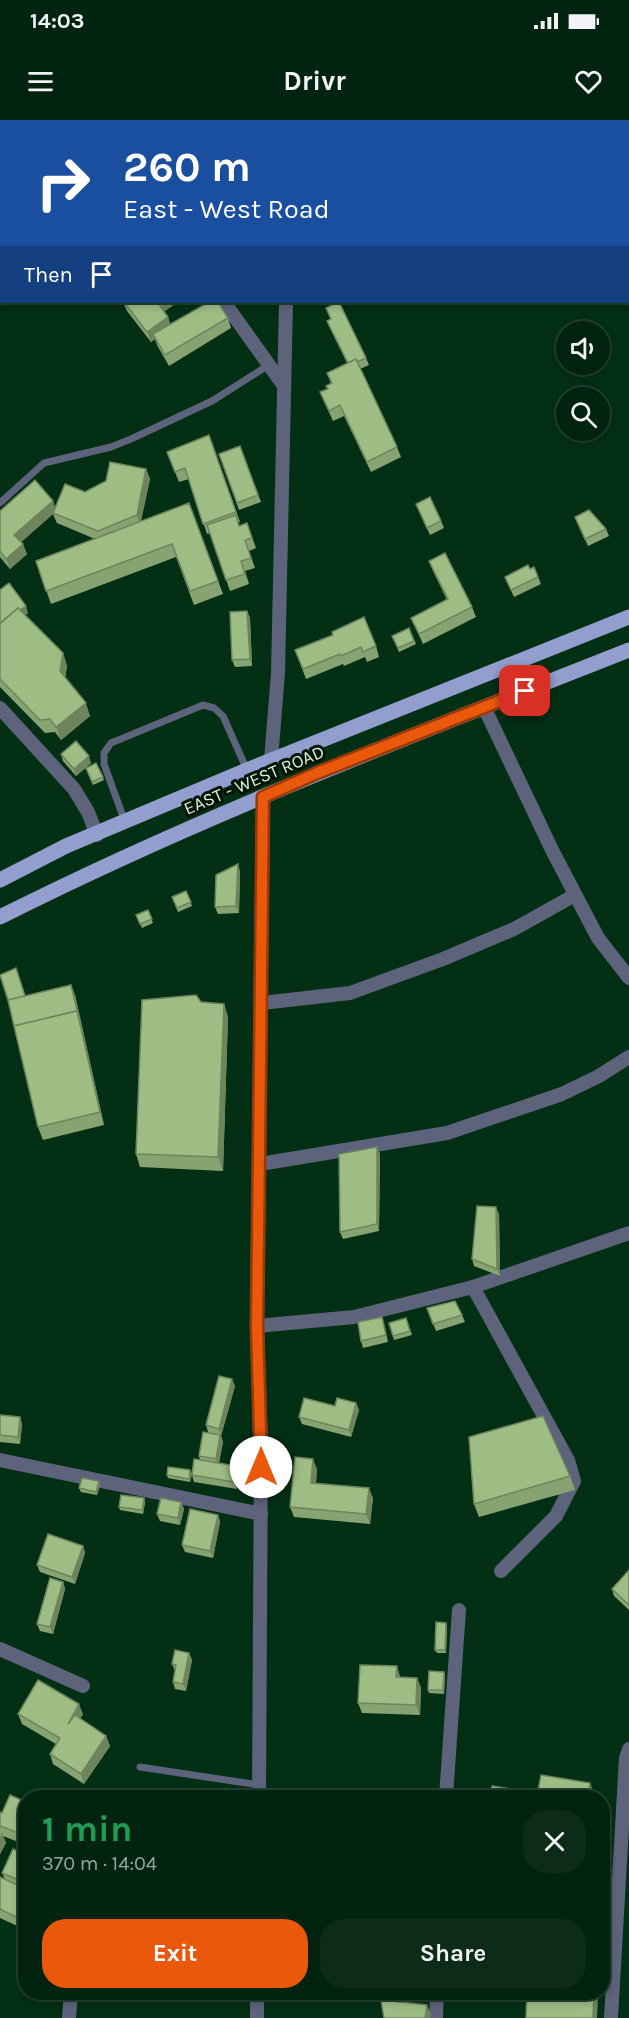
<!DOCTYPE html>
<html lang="en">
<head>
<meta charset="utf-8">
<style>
	body { margin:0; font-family:Karla,sans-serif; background:#0c2b19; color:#f1f3f6; height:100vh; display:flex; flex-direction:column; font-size:22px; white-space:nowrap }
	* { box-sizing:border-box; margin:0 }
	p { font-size:20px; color:#96a49f }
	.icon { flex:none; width:33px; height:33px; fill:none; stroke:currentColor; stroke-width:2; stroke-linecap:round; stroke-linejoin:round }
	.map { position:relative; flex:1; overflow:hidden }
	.details { position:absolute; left:18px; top:1670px; width:592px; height:210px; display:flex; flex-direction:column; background:#022310; border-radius:24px; box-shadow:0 3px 9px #0003,0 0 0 2px #234030 }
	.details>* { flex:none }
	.guide { position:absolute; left:0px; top:0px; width:630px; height:183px; box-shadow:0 3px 9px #0003,0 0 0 2px #234030; background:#1a4fa0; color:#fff; overflow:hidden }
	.tools { position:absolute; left:556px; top:201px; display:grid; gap:12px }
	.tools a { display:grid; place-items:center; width:54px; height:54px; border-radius:50%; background:#022310; box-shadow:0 3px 9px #0003,0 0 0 2px #234030; font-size:30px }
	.pin { position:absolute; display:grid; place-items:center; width:51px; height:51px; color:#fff; margin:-26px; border-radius:12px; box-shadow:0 3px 9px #0006 }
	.me { position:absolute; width:66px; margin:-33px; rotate:0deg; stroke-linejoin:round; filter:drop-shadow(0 0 4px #0008) }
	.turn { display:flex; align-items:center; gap:21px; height:126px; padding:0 24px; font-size:27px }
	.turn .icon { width:78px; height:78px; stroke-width:2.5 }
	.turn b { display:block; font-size:42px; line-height:51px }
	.then { display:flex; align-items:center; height:57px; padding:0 24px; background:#0003; gap:12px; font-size:22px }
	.round { display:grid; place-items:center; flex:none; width:63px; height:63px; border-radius:24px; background:#0c2b19 }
	.summary { display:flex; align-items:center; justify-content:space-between; height:102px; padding:0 24px }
	h1 { font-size:36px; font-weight:700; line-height:45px; color:#1e9e55 }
	.cta { display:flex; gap:12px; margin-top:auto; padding:12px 24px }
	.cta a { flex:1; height:69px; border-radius:24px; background:#ea580c; color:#fff; font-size:24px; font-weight:700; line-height:69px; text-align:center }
	.cta a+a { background:#0c2b19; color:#f1f3f6 }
	.status { display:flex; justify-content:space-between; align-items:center; height:42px; padding:0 30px; background:#022310; direction:ltr }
	.status svg { height:16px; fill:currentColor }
	header { display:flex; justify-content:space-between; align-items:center; height:78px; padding:0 24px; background:#022310; font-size:27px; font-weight:700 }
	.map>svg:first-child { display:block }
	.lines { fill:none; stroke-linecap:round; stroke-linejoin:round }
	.lane { stroke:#5c637a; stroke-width:7 }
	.street { stroke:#5c637a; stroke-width:14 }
	.primary { stroke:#919ece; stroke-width:15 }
	.wall { fill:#87a372 }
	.shaded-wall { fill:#6e845d }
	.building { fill:#9dbd85; stroke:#6e845d; stroke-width:1.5 }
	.route-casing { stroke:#983908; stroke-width:15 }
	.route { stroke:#ea580c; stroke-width:10 }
	.labels { text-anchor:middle; stroke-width:6; stroke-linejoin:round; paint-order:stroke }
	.street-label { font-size:18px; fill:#d5f2dc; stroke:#011406 }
</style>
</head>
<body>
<div class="status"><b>14:03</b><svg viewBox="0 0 49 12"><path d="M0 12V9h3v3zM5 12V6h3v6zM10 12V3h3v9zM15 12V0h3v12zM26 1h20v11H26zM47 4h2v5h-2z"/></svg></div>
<header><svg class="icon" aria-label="menu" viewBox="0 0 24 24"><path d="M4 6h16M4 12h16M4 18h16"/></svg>Drivr<svg class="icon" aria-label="heart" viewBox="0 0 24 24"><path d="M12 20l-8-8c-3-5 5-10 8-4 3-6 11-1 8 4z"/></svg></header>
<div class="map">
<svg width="629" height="1898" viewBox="0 0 629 1898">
	<rect width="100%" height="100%" fill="#032f15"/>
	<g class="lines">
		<g class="lane">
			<path d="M0,383L44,343L111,327L131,319L212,281L269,245"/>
			<path d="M125,702L104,644V633L111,623L203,585L214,588L223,596L247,650"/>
			<path d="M140,1647L259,1665"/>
		</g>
		<g class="street">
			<path d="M186,2L189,0"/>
			<path d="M291,2V0"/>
			<path d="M0,96L2,95"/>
			<path d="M224,182L284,266"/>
			<path d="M484,587L553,732L598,818L629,858"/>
			<path d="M0,588L74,669L88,692L97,715"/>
			<path d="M271,640L278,553L286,182"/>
			<path d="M262,883L350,873L443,839L514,809L575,775"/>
			<path d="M260,1044L447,1013L562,974L599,956L629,937"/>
			<path d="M473,1167L568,1340L574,1361L556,1396L501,1451"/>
			<path d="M257,1206L354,1197L473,1167L629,1113"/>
			<path d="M0,1340L261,1394"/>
			<path d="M0,1529L83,1566"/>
			<path d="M259,1677L261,1323L257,1206L263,677"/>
			<path d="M446,1677L459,1490"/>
			<path d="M69,1898L71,1872"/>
			<path d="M257,1898V1872"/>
			<path d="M436,1898L437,1872"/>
			<path d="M611,1898L626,1638L629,1629"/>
		</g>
		<g class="primary">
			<path d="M0,760L66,726L247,650L629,497"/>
			<path d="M0,797C204,694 417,614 629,530"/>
		</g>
	</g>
	<g class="wall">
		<path d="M0,14L2,15V69H0Z"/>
		<path d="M123,182L164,192L168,197L170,204L228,198L231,208L169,246L157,225L155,219L151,222L127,191Z"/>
		<path d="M326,188L366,238L369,245L360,249L397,327L401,337L371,352L344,296L333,301L320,272L327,269L331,264L327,253L347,243L330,208L327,201L331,199Z"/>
		<path d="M209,315L240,402H238L239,406L247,403L256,428L249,431L255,448L245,451L249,464L230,471L210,413L207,414L189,359L179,362L167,332Z"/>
		<path d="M240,326L261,382L239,390L219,334Z"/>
		<path d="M146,349L150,359L141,401L189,383L223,474L194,485L176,437L51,484L36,441L95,419L57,403L53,394L21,422L27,434L10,449L0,437V391L53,381L55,388L85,372Z"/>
		<path d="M416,384L441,401L444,408L430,415Z"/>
		<path d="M575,397L606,409L609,416L588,426Z"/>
		<path d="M429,441L472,487L476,497L423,524L411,498L447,480L433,451Z"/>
		<path d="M530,449L538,457L541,464L514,477L505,457Z"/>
		<path d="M0,470L28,493L25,495L63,533L67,546L65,558L90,596L61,620L55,612L45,613L0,567Z"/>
		<path d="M247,491L250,498L252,546L235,547L232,540Z"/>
		<path d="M409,508L416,524L399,532L392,516Z"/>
		<path d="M376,526L379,537L367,542L365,537L344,546L343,544L306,559L295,530Z"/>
		<path d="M61,634L91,643L76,656L63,641Z"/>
		<path d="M96,643L104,660L93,665L86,648Z"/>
		<path d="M240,751L239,793L218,794L215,787Z"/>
		<path d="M186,771L192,786L178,792L172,777Z"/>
		<path d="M148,790L153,803L142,808L136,795Z"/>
		<path d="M71,865L75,875L104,1005L43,1020L38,1007L8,880Z"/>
		<path d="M224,884L228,897L223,1051L140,1047L136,1034Z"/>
		<path d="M377,1027L380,1034L379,1111L343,1119L340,1112Z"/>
		<path d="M499,1094L500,1156L474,1146L472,1139Z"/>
		<path d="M427,1188L462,1195L465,1202L436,1211Z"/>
		<path d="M406,1198L412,1215L394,1220L389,1203Z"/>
		<path d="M384,1204L388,1222L363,1228L361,1221Z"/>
		<path d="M235,1266L221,1316L223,1322L219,1343L237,1346L239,1353L237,1369L194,1362L192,1355L200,1340L199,1336L208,1312L206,1305Z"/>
		<path d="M356,1283L359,1290L351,1317L302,1304L299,1297L335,1286Z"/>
		<path d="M0,1295L20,1297L22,1304L20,1324L0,1322Z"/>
		<path d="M317,1349L316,1363L373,1378L370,1404L294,1397L290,1387Z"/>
		<path d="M190,1350L192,1354L190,1362L168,1358L167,1355Z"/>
		<path d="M570,1356L575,1370L479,1397L474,1384Z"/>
		<path d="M99,1361L100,1365L97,1375L81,1372L79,1368Z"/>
		<path d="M144,1378L145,1382L143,1394L120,1390L119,1387Z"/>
		<path d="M181,1382L184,1389L180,1405L160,1401L157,1394Z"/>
		<path d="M218,1395L220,1402L213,1438L185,1432L182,1425Z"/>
		<path d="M83,1426L85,1433L75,1464L40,1452L37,1445Z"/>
		<path d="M629,1450V1490L614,1476L612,1469Z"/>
		<path d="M63,1462L65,1469L53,1514L40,1511L37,1504Z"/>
		<path d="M447,1506L446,1533H437L435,1530Z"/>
		<path d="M189,1533L192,1540L186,1571L175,1569L173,1562L175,1551L172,1544Z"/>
		<path d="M444,1552L445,1556L444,1574L429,1573L428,1570Z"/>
		<path d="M400,1556V1558H417L421,1568L420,1595L362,1593L358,1583Z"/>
		<path d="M18,1594H83L80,1599L106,1616L110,1626L84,1664L53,1644L50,1634L56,1624L22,1604Z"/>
		<path d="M26,1682V1725L3,1716L6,1723L0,1734V1692L2,1693Z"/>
		<path d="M26,1734V1768L15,1764L26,1769V1810L0,1798V1757L5,1759L2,1753Z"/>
		<path d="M295,1872H342L341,1880Z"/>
	</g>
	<g class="shaded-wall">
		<path d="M160,182H178L161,194L158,183Z"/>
		<path d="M168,197L171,207L153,214L155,219L151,222L147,212Z"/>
		<path d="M146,349L150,359L140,405L137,395Z"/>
		<path d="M53,381L56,391L18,425L14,415Z"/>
		<path d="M23,424L27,434L10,449L6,439Z"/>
		<path d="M26,486L28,493L4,511L1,504Z"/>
		<path d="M247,491L250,498L252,546L250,539Z"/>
		<path d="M63,533L67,546L64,565L60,551Z"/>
		<path d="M86,583L90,596L61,620L56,607Z"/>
		<path d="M89,636L91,643L76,656L74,649Z"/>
		<path d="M238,744L240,751L239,793L236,786Z"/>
		<path d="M71,865L75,875L104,1005L100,992Z"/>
		<path d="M224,884L228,897L223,1051L218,1037Z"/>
		<path d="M377,1027L380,1034L379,1111L377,1104Z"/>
		<path d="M496,1087L499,1094L500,1156L497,1149Z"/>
		<path d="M232,1259L235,1266L221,1316L219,1309Z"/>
		<path d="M356,1283L359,1290L351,1317L349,1310Z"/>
		<path d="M20,1297L22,1304L20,1324L18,1317Z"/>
		<path d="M220,1315L223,1322L218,1346L216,1339Z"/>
		<path d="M313,1339L317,1349L315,1373L311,1363Z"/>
		<path d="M237,1346L239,1353L237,1369L234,1362Z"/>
		<path d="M190,1350L192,1354L190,1362L189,1359Z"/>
		<path d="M99,1361L100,1365L97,1375L96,1372Z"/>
		<path d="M369,1368L373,1378L370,1404L366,1394Z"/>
		<path d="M144,1378L145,1382L143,1394L142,1390Z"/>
		<path d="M181,1382L184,1389L180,1405L178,1398Z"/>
		<path d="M218,1395L220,1402L213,1438L210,1431Z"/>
		<path d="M83,1426L85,1433L75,1464L72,1457Z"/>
		<path d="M63,1462L65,1469L53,1514L50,1507Z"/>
		<path d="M446,1503L447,1506L446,1533L445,1530Z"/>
		<path d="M189,1533L192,1540L186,1571L183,1564Z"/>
		<path d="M397,1546L400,1556V1568L396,1557Z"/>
		<path d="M444,1552L445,1556L444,1574L443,1570Z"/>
		<path d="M417,1558L421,1568L420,1595L416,1585Z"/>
		<path d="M79,1584L83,1594L71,1614L68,1604Z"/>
		<path d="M106,1616L110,1626L84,1664L81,1654Z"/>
		<path d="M590,1663L594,1673L593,1677H588Z"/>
		<path d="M2,1713L6,1723L0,1734V1717Z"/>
		<path d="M338,1872H342L341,1880Z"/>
		<path d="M594,1872H595L598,1879L597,1898H593Z"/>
		<path d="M427,1885L431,1895L430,1898H425Z"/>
	</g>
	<g class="building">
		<path d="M216,0H262L263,2H217Z"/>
		<path d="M0,14H1L2,20V59H0Z"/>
		<path d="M124,182H160L158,183L168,197L147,212Z"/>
		<path d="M209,182H218L228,198L165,235L153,214Z"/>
		<path d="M339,182L366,238L357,242L356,239L348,243L327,201L331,199L326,188Z"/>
		<path d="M356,239L397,327L367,342L340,285L329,291L320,272L328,269L326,266L332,263L327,253Z"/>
		<path d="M209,315L236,392L203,404L185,348L175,352L167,332Z"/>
		<path d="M240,326L258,375L237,383L219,334Z"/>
		<path d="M110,342L146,349L137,395L98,411L53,393L65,364L85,372L106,361Z"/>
		<path d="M35,360L53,381L14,415L23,424L6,439L0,431V391Z"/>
		<path d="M430,377L441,401L427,408L416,384Z"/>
		<path d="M189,383L218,461L190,471L172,424L46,471L36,441Z"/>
		<path d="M589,390L606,409L585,419L575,397Z"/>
		<path d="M236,395L239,406L247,403L252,418L245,420L251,438L241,441L245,454L226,460L207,405Z"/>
		<path d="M445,433L472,487L419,514L411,498L448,479L429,441Z"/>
		<path d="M528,445L530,449L534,447L538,457L511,470L505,457Z"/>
		<path d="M9,463L26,486L20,490L18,488L0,503V470Z"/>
		<path d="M18,488L63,533L60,551L86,583L56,607L50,599L40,600L0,559V504Z"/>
		<path d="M247,491L250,539L232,540L230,492Z"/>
		<path d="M364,497L376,526L363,532L361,527L341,536L340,534L303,549L295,530L333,515L332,512Z"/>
		<path d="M409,508L414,521L398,528L392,516Z"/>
		<path d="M76,621L89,636L74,649L61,634Z"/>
		<path d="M96,643L103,657L92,662L86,648Z"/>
		<path d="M238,744L236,786L215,787L216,755Z"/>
		<path d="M186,771L191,782L177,788L172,777Z"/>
		<path d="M148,790L152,799L140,804L136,795Z"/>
		<path d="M16,848L25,876L8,880L0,855Z"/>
		<path d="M71,865L78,894L77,891L14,906L8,880Z"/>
		<path d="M196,875L201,882L224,884L218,1037L136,1034L142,880Z"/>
		<path d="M77,891L100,992L38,1007L14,906Z"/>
		<path d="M377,1027V1104L340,1112L339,1034Z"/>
		<path d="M477,1086L496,1087L497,1149L472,1139Z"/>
		<path d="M455,1181L462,1195L433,1204L427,1188Z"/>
		<path d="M382,1197L386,1215L361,1221L358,1202Z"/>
		<path d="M406,1198L410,1211L393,1216L389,1203Z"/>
		<path d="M219,1256L232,1259L219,1309L206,1305Z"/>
		<path d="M304,1278L335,1286L337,1278L356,1283L349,1310L299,1297Z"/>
		<path d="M0,1295L20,1297L18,1317L0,1315Z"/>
		<path d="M543,1296L570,1356L474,1384L469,1317Z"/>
		<path d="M203,1312L220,1315L216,1339L199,1336Z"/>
		<path d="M295,1337L313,1339L311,1363L369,1368L366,1394L290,1387Z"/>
		<path d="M194,1339L237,1346L234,1362L192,1355Z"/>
		<path d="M168,1347L190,1350L189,1359L167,1355Z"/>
		<path d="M82,1358L99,1361L96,1372L79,1368Z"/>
		<path d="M121,1375L144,1378L142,1390L119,1387Z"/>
		<path d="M161,1378L181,1382L178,1398L157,1394Z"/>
		<path d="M190,1389L218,1395L210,1431L182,1425Z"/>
		<path d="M48,1414L83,1426L72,1457L37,1445Z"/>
		<path d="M629,1450V1485L612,1469Z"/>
		<path d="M50,1458L63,1462L50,1507L37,1504Z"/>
		<path d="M436,1502L446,1503L445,1530H435Z"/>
		<path d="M175,1530L189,1533L183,1564L173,1562L176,1545L172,1544Z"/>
		<path d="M360,1545L397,1546L396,1557L417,1558L416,1585L358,1583Z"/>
		<path d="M429,1551L444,1552L443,1570H428Z"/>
		<path d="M38,1560L79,1584L68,1604L75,1595L106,1616L81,1654L50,1634L60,1618L18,1594Z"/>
		<path d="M541,1655L590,1663L588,1677H537Z"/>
		<path d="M492,1666L530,1672L529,1677H490Z"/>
		<path d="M10,1675L26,1682V1716L0,1706V1692L2,1693Z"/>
		<path d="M13,1729L26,1734V1763L2,1753Z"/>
		<path d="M0,1757L26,1769V1802L0,1789Z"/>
		<path d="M527,1872H594L593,1898H526Z"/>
		<path d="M381,1880L427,1885L425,1898H384Z"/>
	</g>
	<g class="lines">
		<defs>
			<path id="route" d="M261,1347L257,1206L263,677L317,653L525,571"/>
		</defs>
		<use href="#route" class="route-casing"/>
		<use href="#route" class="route"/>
	</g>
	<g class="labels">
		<g class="street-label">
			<text transform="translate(254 660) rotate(-23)" y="6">EAST - WEST ROAD</text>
		</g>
	</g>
</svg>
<div class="tools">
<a><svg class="icon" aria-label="sound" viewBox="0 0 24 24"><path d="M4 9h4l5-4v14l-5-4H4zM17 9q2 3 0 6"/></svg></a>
<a><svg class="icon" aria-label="search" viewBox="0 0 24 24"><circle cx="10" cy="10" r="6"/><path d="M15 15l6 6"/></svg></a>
</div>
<div class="pin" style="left:525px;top:571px;background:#d93025"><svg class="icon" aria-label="arrive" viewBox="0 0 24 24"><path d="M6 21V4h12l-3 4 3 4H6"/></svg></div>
<svg class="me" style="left:261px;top:1347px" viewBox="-20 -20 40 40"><circle r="19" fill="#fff"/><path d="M0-13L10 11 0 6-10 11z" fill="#ea580c"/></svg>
<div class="guide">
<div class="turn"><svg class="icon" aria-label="right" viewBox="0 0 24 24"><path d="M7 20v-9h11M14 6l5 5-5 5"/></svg><div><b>260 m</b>East - West Road</div></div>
<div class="then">Then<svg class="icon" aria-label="arrive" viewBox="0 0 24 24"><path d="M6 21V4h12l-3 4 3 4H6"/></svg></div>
</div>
<section class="details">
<div class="summary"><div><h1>1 min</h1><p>370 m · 14:04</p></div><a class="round"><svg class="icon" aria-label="close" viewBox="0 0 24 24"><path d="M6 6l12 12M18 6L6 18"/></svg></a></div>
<div class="cta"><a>Exit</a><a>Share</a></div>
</section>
</div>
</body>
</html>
